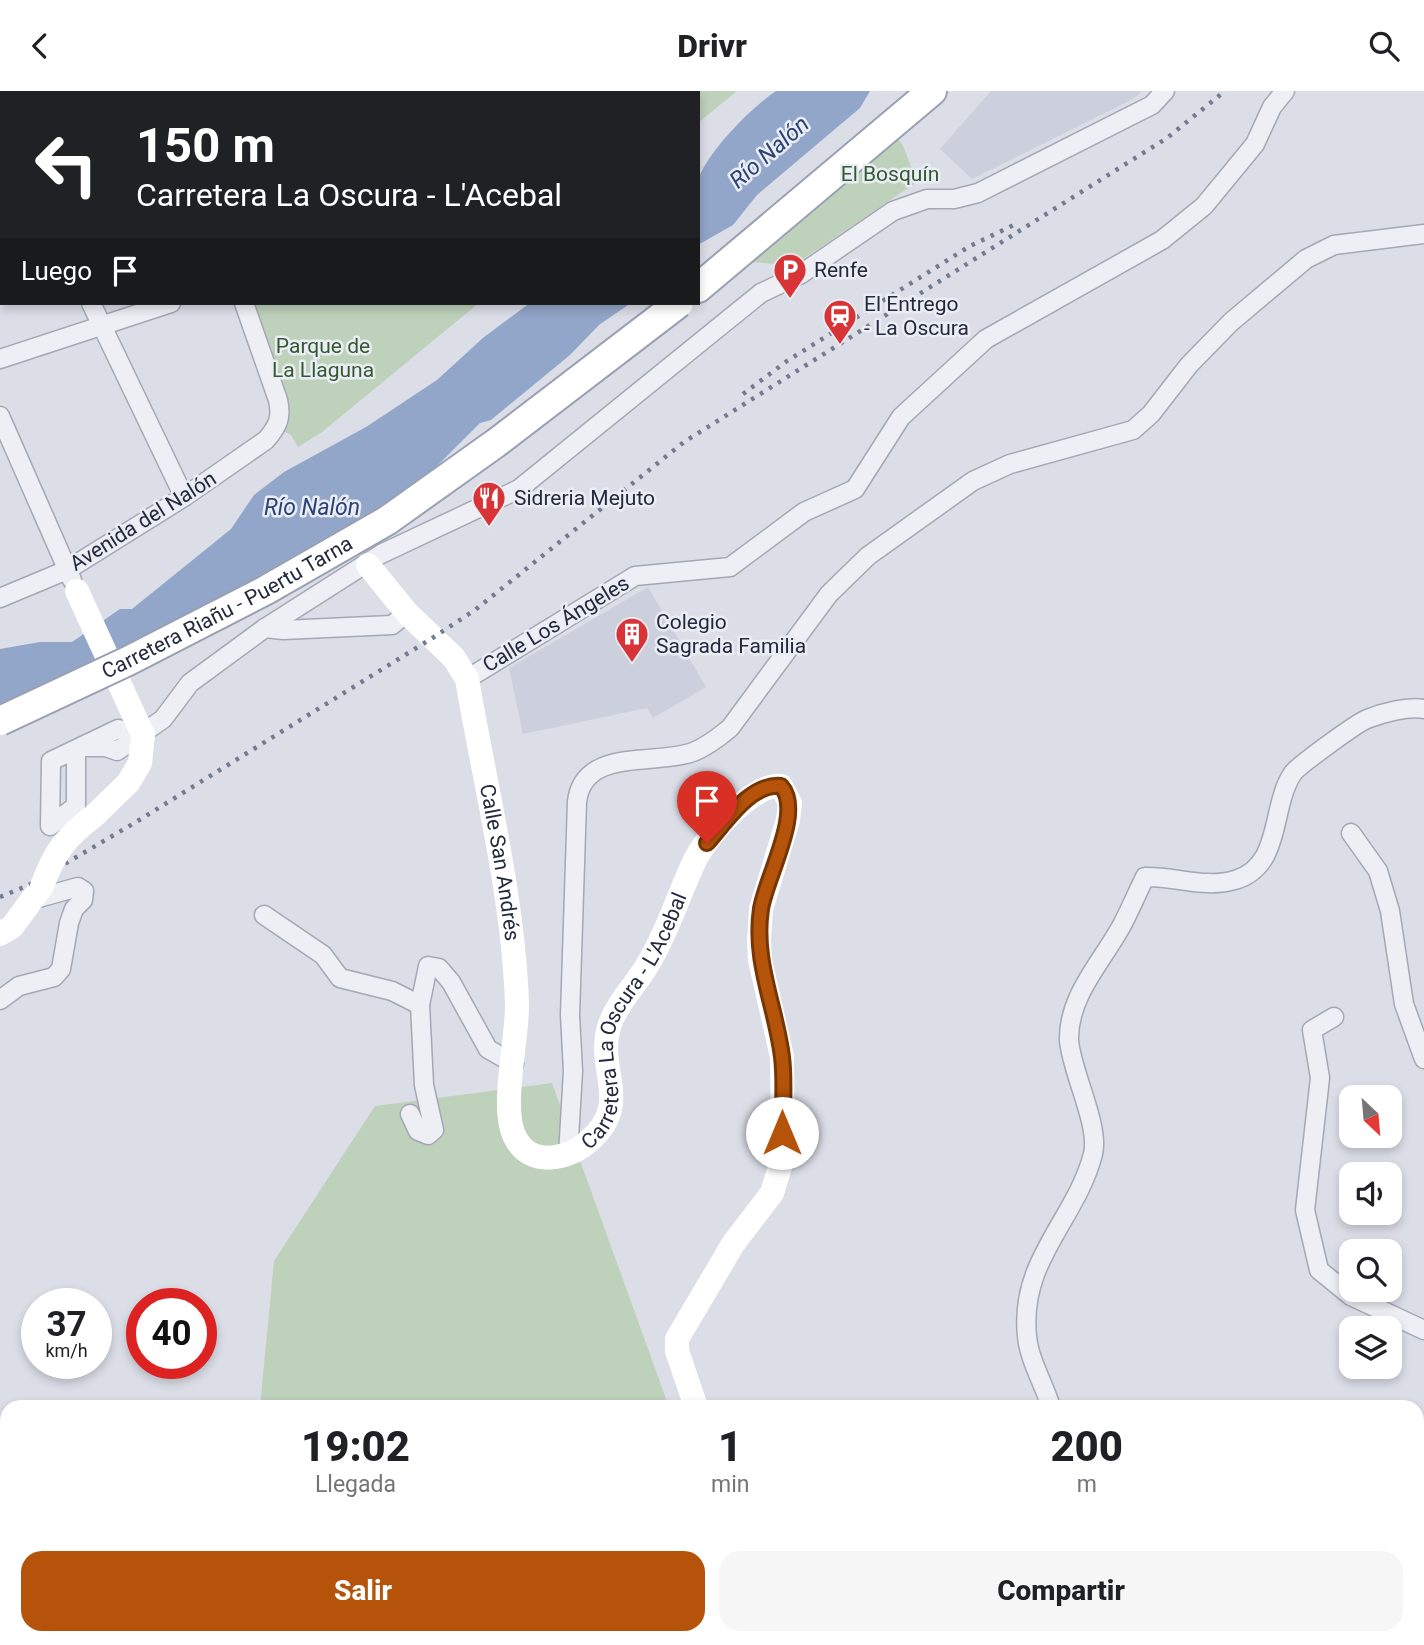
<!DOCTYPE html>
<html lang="es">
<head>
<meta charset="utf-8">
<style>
	body { margin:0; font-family:Roboto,sans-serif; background:#f6f6f6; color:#202124; height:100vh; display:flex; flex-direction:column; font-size:26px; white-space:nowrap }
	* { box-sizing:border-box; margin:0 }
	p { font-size:23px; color:#757577 }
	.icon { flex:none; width:38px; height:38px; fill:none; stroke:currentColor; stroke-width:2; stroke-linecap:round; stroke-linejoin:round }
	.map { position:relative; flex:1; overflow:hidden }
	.sheet { position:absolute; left:0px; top:1309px; width:1424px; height:245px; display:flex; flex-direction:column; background:#fff; border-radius:21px 21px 0 0; box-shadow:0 4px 10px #0003 }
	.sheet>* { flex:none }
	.banner { position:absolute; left:0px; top:0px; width:700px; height:214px; box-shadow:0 4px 10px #0003; background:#202124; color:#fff; overflow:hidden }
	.needle { width:46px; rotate:154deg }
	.tools { position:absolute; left:1339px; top:994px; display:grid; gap:14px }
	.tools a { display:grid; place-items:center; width:63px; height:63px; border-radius:14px; background:#fff; box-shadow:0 4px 10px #0003; font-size:35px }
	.speed { position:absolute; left:21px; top:1197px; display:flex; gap:14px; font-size:35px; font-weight:700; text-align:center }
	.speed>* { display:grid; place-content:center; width:91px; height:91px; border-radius:50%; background:#fff; box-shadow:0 4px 10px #0003; line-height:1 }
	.speed small { font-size:18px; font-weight:400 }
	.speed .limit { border:10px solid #d22; background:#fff; color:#111 }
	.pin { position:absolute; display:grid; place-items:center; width:60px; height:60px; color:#fff; margin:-72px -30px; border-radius:50% 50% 50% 0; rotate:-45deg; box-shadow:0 0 7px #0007 }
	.pin .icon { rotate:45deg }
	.me { position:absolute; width:77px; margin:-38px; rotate:0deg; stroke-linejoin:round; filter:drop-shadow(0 0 5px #0008) }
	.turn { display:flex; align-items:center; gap:24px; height:147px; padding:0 21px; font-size:32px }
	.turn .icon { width:91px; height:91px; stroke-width:2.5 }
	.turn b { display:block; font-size:49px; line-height:60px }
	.then { display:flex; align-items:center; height:66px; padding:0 21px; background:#0003; gap:14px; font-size:26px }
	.eta { display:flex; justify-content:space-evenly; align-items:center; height:119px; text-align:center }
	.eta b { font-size:42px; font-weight:800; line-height:49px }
	.primary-button { display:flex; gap:14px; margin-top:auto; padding:14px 21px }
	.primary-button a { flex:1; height:80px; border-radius:21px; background:#b45309; color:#fff; font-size:28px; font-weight:800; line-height:80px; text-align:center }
	.primary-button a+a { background:#f6f6f6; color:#202124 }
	header { display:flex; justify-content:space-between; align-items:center; height:91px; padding:0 21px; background:#fff; font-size:32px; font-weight:800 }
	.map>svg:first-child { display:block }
	.built { fill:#ccd0dc }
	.green { fill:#bed1bb }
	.water { fill:#92a6ca }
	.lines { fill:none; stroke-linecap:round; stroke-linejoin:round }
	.street-casing { stroke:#a4a8b4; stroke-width:21 }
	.primary-casing { stroke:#99a0b3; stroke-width:32 }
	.street { stroke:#edeff5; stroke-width:18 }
	.secondary { stroke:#fff; stroke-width:24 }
	.primary { stroke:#fff; stroke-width:28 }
	.rail { stroke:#737b91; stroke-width:4.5; stroke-dasharray:3.5 7; stroke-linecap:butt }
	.primary-bridge-casing { stroke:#99a0b3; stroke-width:32; stroke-linecap:butt }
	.secondary-bridge { stroke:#fff; stroke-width:24 }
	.primary-bridge { stroke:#fff; stroke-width:28 }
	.route-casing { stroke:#753606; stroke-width:18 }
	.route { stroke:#b45309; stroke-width:12 }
	.labels { text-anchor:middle; stroke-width:5; stroke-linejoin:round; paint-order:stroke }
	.park-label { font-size:21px; fill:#335a30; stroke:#eaedf4 }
	.poi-label { font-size:21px; fill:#242a3d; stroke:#eaedf4; text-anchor:start }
	.street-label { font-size:21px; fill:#242a3d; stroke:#eaedf4 }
	.water-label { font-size:23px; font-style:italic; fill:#2b4374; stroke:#eaedf4 }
</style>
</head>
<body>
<header><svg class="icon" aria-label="back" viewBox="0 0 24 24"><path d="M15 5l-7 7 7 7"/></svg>Drivr<svg class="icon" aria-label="search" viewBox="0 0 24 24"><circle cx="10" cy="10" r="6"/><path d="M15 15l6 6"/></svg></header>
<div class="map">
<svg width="1424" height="1554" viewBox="0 0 1424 1554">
	<rect width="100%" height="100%" fill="#dbdee7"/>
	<g class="built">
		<path d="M991,0H1142L1135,7L972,88L940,58Z"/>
		<path d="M648,496L706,596L653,627L647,617L523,643L509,577Z"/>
	</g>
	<g class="green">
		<path d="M305,0H737L698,32V2H302Z"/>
		<path d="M898,48L903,55L917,91L794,174L748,171Z"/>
		<path d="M244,212H479L322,341L298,356L291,344L277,337Z"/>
		<path d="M552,992L669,1316H260L274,1170L375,1015Z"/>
		<path d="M218,1547H750V1554H217Z"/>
	</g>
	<g class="water">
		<path d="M776,0H870L860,17L757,104L733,134L698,154C698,137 694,104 698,89C708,60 751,17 776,0Z"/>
		<path d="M530,212H631L599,234L570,264L491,329L480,332L404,408L312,468L0,624V558L40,551H72L120,518H132L231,438L254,404L284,381L366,336L437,289L484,246Z"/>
	</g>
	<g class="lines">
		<defs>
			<g id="street">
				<path d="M141,0L142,2"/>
				<path d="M272,0L273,2"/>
				<path d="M85,2L89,0"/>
				<path d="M302,2L305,0"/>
				<path d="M0,23L2,27"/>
				<path d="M0,42L2,41"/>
				<path d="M0,113L2,112"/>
				<path d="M0,186H2"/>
				<path d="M91,212L184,406"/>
				<path d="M0,268L171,212"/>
				<path d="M0,325L72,489"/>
				<path d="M0,507L67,479L184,406L266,349C278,335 282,327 278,309L244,212"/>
				<path d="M265,537L283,539L392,534L407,522"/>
				<path d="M467,588L635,485L730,476L804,421L855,398L901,326L986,248L1162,149L1204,115L1255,53L1272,16L1285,0"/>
				<path d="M85,656H106L117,660L163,628L190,592L265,537L381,463L519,398L761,202L801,183L893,120L927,108H954L978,102L1152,14L1165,0"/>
				<path d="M76,660V715L50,735L51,670L118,638L143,644"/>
				<path d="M1351,742L1378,780L1390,820L1404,913L1424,968"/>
				<path d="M264,824L323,864L340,887L392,900L420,914L428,875L439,877L451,891L488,958L514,973"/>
				<path d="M0,909L19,895L54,886L61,878L69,832L74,818L83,809L84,800L78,796L35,808"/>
				<path d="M1334,926L1312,939L1320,987L1305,1119L1319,1179L1351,1205L1424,1239"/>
				<path d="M410,1023L418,1040L428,1044L434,1039L424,994L420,914"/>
				<path d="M568,1064L573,980L570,924L577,711C583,656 655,675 693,661C706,656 718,647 730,637L829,503L868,465L973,390L1010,373L1133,339L1151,323L1189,274L1231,231L1306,168L1334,154L1424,143"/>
				<path d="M1051,1316C1044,1293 1029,1269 1027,1245C1019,1169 1076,1129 1093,1063C1100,1034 1071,980 1069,949C1068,905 1102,871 1122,834C1130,819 1137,802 1145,786C1175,785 1205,798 1235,789C1283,775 1270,715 1293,682C1299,674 1357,632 1367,628C1382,622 1408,615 1424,618"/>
				<path d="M1183,1547V1554"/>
			</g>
			<path id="primary" d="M698,197L932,0"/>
		</defs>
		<use href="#street" class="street-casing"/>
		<use href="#primary" class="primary-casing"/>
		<use href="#street" class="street"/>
		<g class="secondary">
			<path id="s1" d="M368,474L407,522L454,567L467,588C485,695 513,803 517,912C518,949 499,1019 516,1048C532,1077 569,1068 589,1050C633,1012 596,979 609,936C616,913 636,894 648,873C668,840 679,802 696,767C709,743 753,692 781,695L790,712L788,729L761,818L759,849L760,869L782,966L783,1066L772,1102L733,1153L677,1248V1260L696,1316"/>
			<path d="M77,500L143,644L140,672L128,692L95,724"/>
			<path d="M0,843L12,836L42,795"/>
			<path d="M759,1554L762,1547"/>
			<path d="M1423,1554L1424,1549"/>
		</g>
		<use href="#primary" class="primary"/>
		<g class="rail">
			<path d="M743,303L787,270L970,155L1016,133"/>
			<path d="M0,806L29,794L136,731L434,546L475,519L684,351L1167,47L1225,0"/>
		</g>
		<defs>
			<g id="primary-bridge">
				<path id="s2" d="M0,630L128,570L266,499L388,429L496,352L679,212"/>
			</g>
		</defs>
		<use href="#primary-bridge" class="primary-bridge-casing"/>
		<path class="secondary-bridge" d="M42,795C55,760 65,747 95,724"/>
		<use href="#primary-bridge" class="primary-bridge"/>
	</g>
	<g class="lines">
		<defs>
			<path id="route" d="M707,752C726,731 750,692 781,695C804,720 766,786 761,818C753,870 776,916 782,966C785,991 783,1017 782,1042"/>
		</defs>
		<use href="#route" class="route-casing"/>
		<use href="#route" class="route"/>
	</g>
	<defs>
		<symbol id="parking-pin" viewBox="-11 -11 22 30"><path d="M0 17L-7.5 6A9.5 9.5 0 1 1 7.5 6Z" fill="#d83337" stroke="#eaedf4"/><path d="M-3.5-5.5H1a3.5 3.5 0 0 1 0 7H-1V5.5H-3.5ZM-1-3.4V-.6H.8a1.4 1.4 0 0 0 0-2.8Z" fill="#fff"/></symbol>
		<symbol id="station-pin" viewBox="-11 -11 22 30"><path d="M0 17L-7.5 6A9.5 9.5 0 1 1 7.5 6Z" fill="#d83337" stroke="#eaedf4"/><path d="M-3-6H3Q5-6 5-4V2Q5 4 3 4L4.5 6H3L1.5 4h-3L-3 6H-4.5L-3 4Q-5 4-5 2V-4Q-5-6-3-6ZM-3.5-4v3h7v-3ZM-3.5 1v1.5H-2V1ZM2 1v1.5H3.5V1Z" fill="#fff"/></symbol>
		<symbol id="restaurant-pin" viewBox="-11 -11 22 30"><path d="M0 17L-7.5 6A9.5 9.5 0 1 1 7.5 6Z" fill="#d83337" stroke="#eaedf4"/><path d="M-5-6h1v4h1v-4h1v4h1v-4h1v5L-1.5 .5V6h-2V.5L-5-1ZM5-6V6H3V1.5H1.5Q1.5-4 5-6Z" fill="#fff"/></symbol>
		<symbol id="building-pin" viewBox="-11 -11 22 30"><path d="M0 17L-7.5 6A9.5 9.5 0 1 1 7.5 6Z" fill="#d83337" stroke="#eaedf4"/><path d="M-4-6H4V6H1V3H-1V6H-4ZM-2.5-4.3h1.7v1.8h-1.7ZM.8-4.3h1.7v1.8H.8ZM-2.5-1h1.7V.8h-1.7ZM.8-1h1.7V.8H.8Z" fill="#fff"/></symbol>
	</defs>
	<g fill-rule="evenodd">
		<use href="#parking-pin" x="771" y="160" width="38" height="52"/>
		<use href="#station-pin" x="821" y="206" width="38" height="52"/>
		<use href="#restaurant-pin" x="470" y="388" width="38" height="52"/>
		<use href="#building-pin" x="613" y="524" width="38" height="52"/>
	</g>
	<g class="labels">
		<g class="park-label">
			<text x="890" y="90">El Bosquín</text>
			<text x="323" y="262">Parque de<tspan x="323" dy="24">La Llaguna</tspan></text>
		</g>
		<g class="poi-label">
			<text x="814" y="186">Renfe</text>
			<text x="864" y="220">El Entrego<tspan x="864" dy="24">- La Oscura</tspan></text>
			<text x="514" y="414">Sidreria Mejuto</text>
			<text x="656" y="538">Colegio<tspan x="656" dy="24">Sagrada Familia</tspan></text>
		</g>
		<g class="street-label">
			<text transform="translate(143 430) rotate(-32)" y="7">Avenida del Nalón</text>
			<text dy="7" stroke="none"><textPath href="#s2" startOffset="254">Carretera Riañu - Puertu Tarna</textPath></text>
			<text transform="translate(556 533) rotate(-31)" y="7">Calle Los Ángeles</text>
			<text dy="7" stroke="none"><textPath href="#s1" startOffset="338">Calle San Andrés</textPath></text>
			<text dy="7" stroke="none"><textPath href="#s1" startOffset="835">Carretera La Oscura - L'Acebal</textPath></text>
		</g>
		<g class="water-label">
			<text transform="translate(769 61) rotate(-41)" y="8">Río Nalón</text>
			<text x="312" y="424">Río Nalón</text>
		</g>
	</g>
</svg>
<div class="tools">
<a><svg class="needle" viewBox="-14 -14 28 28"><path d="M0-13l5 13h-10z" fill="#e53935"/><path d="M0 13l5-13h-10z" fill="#757577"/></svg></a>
<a><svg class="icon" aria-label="sound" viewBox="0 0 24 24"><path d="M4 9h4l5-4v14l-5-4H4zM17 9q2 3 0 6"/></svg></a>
<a><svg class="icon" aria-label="search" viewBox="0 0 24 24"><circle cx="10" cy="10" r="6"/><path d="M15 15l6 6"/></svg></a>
<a><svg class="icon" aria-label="layers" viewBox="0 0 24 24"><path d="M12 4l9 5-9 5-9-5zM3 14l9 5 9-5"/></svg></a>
</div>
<div class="speed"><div>37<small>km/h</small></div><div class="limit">40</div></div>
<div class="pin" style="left:707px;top:752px;background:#d93025"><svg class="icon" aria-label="arrive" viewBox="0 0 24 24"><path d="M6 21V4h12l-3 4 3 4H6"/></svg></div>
<svg class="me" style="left:782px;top:1042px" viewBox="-20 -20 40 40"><circle r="19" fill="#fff"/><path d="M0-13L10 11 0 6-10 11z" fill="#b45309"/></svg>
<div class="banner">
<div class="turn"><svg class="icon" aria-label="left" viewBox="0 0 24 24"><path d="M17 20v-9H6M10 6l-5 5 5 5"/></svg><div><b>150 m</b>Carretera La Oscura - L'Acebal</div></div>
<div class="then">Luego<svg class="icon" aria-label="arrive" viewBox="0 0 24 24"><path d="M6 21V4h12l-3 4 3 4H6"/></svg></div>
</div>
<section class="sheet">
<div class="eta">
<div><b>19:02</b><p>Llegada</p></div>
<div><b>1</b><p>min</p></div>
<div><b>200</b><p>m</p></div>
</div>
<div class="primary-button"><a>Salir</a><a>Compartir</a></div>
</section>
</div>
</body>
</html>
